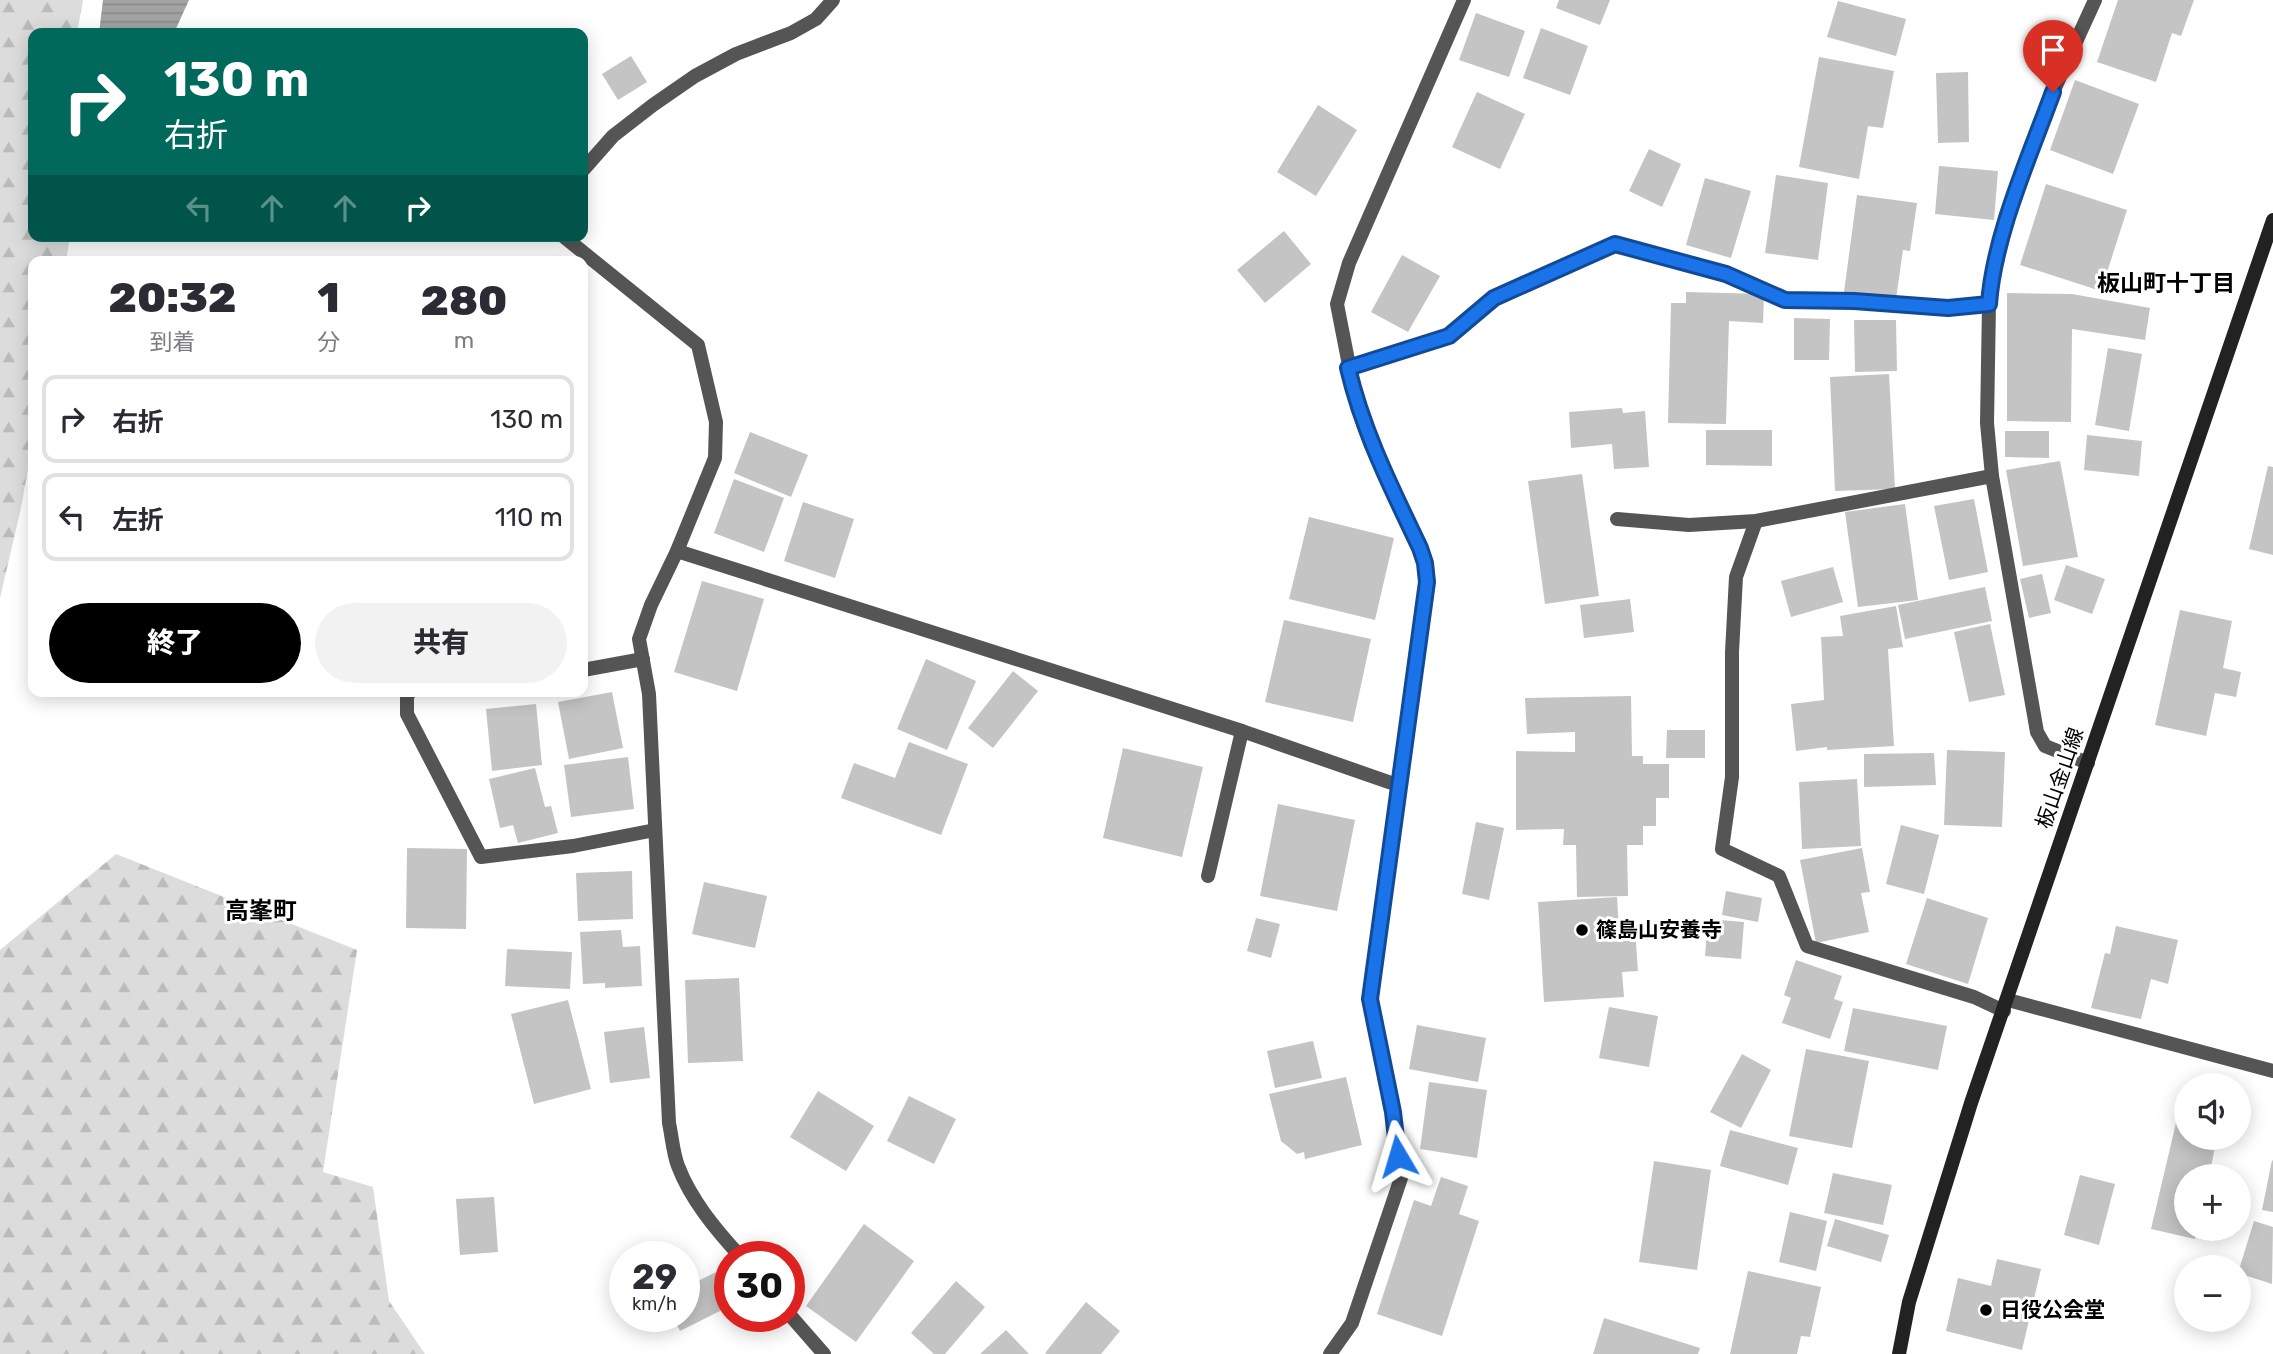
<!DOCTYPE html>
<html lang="ja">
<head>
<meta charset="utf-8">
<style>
	body { margin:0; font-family:Rubik,"Noto Sans JP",sans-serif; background:#f2f2f3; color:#2b2b33; height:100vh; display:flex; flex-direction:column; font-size:26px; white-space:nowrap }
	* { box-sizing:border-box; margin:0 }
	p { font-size:23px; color:#7c7c81 }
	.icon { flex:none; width:38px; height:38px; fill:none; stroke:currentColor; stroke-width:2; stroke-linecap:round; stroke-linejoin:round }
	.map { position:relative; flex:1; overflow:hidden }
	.panel { position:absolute; left:28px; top:256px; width:560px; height:441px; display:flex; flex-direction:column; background:#fff; border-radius:14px; box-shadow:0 4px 18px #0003 }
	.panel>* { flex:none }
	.hud { position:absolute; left:28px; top:28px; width:560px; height:214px; border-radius:14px; box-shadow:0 4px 18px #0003; background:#00695c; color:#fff; overflow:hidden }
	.buttons { position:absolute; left:2174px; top:1073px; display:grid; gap:14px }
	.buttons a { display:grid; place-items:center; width:77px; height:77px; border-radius:50%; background:#fff; box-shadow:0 4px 18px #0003; font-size:35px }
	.speed { position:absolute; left:609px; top:1241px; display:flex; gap:14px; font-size:35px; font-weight:700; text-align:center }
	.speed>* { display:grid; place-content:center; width:91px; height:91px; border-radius:50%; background:#fff; box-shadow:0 4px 18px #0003; line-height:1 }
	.speed small { font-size:18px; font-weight:400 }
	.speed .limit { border:10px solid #d22; background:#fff; color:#111 }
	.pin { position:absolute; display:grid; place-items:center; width:60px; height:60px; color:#fff; margin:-72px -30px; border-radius:50% 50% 50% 0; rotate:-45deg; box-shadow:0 0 7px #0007 }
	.pin .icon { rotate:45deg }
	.me { position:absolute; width:77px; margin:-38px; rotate:353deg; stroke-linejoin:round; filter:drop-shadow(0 0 5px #0008) }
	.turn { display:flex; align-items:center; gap:24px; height:147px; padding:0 21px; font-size:32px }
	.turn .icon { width:91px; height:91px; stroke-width:2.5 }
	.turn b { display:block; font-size:49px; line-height:60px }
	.lanes { display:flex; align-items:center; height:66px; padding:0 21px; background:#0003; justify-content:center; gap:35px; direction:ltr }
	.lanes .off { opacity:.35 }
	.eta { display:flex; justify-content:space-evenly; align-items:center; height:119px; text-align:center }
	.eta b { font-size:42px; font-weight:800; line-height:49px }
	.button { display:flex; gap:14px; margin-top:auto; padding:14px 21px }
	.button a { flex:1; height:80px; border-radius:42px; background:#000; color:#fff; font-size:28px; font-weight:800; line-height:80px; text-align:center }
	.button a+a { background:#f2f2f3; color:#2b2b33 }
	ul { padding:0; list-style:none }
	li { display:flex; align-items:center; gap:21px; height:88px; margin:0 14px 10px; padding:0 7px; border:4px solid #e1e1e2; border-radius:14px }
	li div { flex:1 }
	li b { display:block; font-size:26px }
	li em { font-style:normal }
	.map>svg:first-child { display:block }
	.forest { fill:url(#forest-firs) }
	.water { fill:url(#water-rules) }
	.building { fill:#c4c4c4 }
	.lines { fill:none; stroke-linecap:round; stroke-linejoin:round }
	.service { stroke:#555; stroke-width:14 }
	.minor { stroke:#555; stroke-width:14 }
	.secondary { stroke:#222; stroke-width:14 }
	.route-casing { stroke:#114b97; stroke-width:18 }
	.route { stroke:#1a73e8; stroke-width:12 }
	.poi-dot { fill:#000; stroke:#fff; stroke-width:2.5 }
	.labels { text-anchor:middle; stroke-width:6; stroke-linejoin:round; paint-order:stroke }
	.street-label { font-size:21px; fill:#000; stroke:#fff }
	.poi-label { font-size:21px; font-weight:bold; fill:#000; stroke:#fff; text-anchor:start }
	.neighbourhood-label { font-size:23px; font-weight:bold; fill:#000; stroke:#fff }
	.quarter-label { font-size:24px; font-weight:bold; fill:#000; stroke:#fff }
</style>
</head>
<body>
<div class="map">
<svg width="2273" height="1354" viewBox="0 0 2273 1354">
	<defs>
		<pattern id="forest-firs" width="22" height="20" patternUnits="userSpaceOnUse" patternTransform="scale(1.75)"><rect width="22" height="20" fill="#dcdcdc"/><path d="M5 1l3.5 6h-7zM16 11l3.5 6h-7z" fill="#bbb"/></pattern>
		<pattern id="water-rules" width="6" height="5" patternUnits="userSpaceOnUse" patternTransform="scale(1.75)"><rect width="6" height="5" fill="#a3a3a3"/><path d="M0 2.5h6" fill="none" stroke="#8b8b8b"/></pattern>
	</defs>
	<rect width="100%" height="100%" fill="#fff"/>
	<g class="forest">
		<path d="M0,0H83L77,33H33V236H70L66,261H33V441L21,508L0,598Z"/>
		<path d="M116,854L357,950L323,1172L373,1187L389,1301L425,1354H0V950Z"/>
	</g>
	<path class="water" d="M103,0H189L174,33H99Z"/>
	<g class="building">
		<path d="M1559,0H1610L1600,25L1556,8Z"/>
		<path d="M2118,0H2194L2181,36L2172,33L2156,82L2097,62Z"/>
		<path d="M1838,1L1906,19L1896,56L1827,37Z"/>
		<path d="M1476,13L1525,31L1509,77L1459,60Z"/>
		<path d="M1541,28L1588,46L1570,95L1523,78Z"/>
		<path d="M631,56L647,82L618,100L602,74Z"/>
		<path d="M1819,57L1894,71L1883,128L1868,126L1859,179L1799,167Z"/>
		<path d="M1968,72L1969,142L1938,143L1936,73Z"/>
		<path d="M2075,80L2139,104L2113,174L2050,150Z"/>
		<path d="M1477,92L1525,114L1500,169L1452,147Z"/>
		<path d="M1318,105L1357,130L1316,196L1277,172Z"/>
		<path d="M1649,149L1681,164L1662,207L1629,191Z"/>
		<path d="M1939,166L1998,171L1994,220L1935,214Z"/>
		<path d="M1776,175L1828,183L1818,260L1765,253Z"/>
		<path d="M1705,178L1751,191L1731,258L1686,245Z"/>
		<path d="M2046,184L2127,210L2101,291L2020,265Z"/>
		<path d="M1857,195L1917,203L1910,251L1903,250L1896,299L1844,292Z"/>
		<path d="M1284,231L1311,264L1265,303L1237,270Z"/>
		<path d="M1402,255L1440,276L1408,332L1371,312Z"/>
		<path d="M1686,292L1764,294L1763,323L1729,321L1726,424L1668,423L1671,303H1686Z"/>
		<path d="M2007,293L2072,294L2150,308L2145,340L2072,329L2071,422L2007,421Z"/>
		<path d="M1794,318L1830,319L1829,360H1794Z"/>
		<path d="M1854,320H1896L1897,371L1855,372Z"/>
		<path d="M2108,348L2142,354L2129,431L2095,425Z"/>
		<path d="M1889,374L1895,489L1835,491L1830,377Z"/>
		<path d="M1622,408L1623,413L1645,411L1649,467L1614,469L1612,444L1571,448L1569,412Z"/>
		<path d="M1706,430H1772V466L1706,465Z"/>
		<path d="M2005,431H2049V458L2005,457Z"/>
		<path d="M750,432L808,455L791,497L734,473Z"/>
		<path d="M2087,435L2142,441L2139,476L2084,470Z"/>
		<path d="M2060,461L2078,557L2023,566L2006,470Z"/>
		<path d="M2268,466L2273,467V555L2249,549Z"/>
		<path d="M1582,474L1599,596L1545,604L1528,481Z"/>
		<path d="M734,479L784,498L764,552L714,533Z"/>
		<path d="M1974,499L1988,572L1949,580L1934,506Z"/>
		<path d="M803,502L854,519L835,578L784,561Z"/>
		<path d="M1905,504L1918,600L1858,607L1845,512Z"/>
		<path d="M1309,517L1394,538L1375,620L1289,599Z"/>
		<path d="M2066,565L2105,579L2092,614L2054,600Z"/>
		<path d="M1833,567L1843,602L1791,617L1781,581Z"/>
		<path d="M2042,574L2051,613L2029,618L2020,579Z"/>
		<path d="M702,581L764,599L737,691L674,672Z"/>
		<path d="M1985,587L1992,621L1905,639L1898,605Z"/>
		<path d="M1630,599L1634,632L1584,638L1580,605Z"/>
		<path d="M1896,606L1903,647L1888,649L1894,746L1827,750V747L1796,751L1791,704L1824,700L1821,637L1843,636L1840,616Z"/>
		<path d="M2180,610L2232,621L2223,668L2241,672L2236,697L2215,693L2206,736L2155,725Z"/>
		<path d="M1284,620L1371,639L1353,722L1265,702Z"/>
		<path d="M1990,624L2005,695L1969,702L1954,632Z"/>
		<path d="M926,659L976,681L947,750L897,729Z"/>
		<path d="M1013,671L1038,691L993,748L968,728Z"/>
		<path d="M612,692L623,748L569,759L558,702Z"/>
		<path d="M1631,696L1632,756H1643V764H1669V798H1656V826H1643V845H1627L1628,896L1577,897L1576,845H1563L1564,829L1516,830V751L1575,752V732L1527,734L1525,698Z"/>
		<path d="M536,704L542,765L492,771L486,709Z"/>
		<path d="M1667,730H1705V758H1666Z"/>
		<path d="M909,742L968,764L941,835L841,798L854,763L895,778Z"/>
		<path d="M1123,748L1203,767L1182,857L1103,838Z"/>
		<path d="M1947,750L2005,752L2002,827L1944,825Z"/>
		<path d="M1934,753L1936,785L1864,787V754Z"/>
		<path d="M628,757L634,809L571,817L564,765Z"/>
		<path d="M535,768L545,807L551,806L558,833L518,843L513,825L500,828L489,779Z"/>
		<path d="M1857,779L1861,846L1802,849L1799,782Z"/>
		<path d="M1278,804L1355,820L1337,911L1260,896Z"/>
		<path d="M1476,822L1504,828L1489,900L1462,894Z"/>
		<path d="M1901,825L1939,835L1924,894L1886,884Z"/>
		<path d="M407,848L467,849L466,929L406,928Z"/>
		<path d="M1862,848L1870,892L1861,893L1869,932L1816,943L1800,860Z"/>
		<path d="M632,871L633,919L578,921L576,873Z"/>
		<path d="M704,882L767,896L755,948L692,934Z"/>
		<path d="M1726,891L1762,898L1758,922L1722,915Z"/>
		<path d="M1617,897L1619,930L1635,929L1638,971L1622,972L1624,997L1544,1002L1538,902Z"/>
		<path d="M1927,898L1988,918L1968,984L1906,964Z"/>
		<path d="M1256,918L1280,924L1271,958L1247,951Z"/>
		<path d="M1708,919L1744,922L1741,959L1705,956Z"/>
		<path d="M2116,926L2178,940L2168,984L2151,979L2141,1019L2091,1008L2105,953L2110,954Z"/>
		<path d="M621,930L623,947L640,946L642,986L605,988V983L583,984L580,932Z"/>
		<path d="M507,949L572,952L570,989L505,986Z"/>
		<path d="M1796,960L1842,976L1834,999L1843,1002L1830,1039L1782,1023L1791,998L1784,995Z"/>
		<path d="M739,978L743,1061L688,1063L685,980Z"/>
		<path d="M568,1000L591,1089L534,1104L511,1014Z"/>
		<path d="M1609,1007L1658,1016L1649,1067L1599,1058Z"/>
		<path d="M1853,1008L1947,1026L1938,1070L1844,1051Z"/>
		<path d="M1417,1025L1486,1038L1478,1082L1409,1069Z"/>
		<path d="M644,1027L650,1078L610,1083L604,1032Z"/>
		<path d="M1313,1041L1322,1078L1275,1088L1267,1051Z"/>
		<path d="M1806,1049L1869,1061L1852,1148L1789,1136Z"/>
		<path d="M1742,1054L1771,1070L1741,1128L1710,1112Z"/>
		<path d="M1346,1077L1362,1145L1305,1159L1304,1152L1297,1154L1281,1141L1269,1094Z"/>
		<path d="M1429,1082L1487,1090L1477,1158L1420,1149Z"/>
		<path d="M818,1091L874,1126L846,1171L790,1137Z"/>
		<path d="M909,1096L956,1119L934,1164L887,1141Z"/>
		<path d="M2179,1110L2186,1112V1138H2217L2209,1176H2186V1228H2197L2195,1239L2151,1229Z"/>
		<path d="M1730,1130L1798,1148L1788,1185L1720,1166Z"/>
		<path d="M2272,1160L2273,1161V1212L2262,1210Z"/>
		<path d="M1654,1161L1711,1170L1697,1270L1639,1262Z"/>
		<path d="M1833,1173L1892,1185L1883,1225L1824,1213Z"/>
		<path d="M2080,1175L2115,1184L2099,1245L2064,1235Z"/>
		<path d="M1441,1177L1468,1186L1459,1214L1479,1221L1442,1336L1377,1314L1414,1200L1431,1206Z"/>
		<path d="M494,1197L498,1252L460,1255L456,1199Z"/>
		<path d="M1790,1212L1827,1221L1816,1271L1779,1262Z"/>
		<path d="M1835,1219L1889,1235L1881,1262L1827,1246Z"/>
		<path d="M2254,1221L2273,1227L2272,1284L2238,1273Z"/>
		<path d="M864,1224L914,1261L856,1342L806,1306Z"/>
		<path d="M1997,1259L2041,1269L2022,1350L1946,1331L1958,1278L1991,1286Z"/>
		<path d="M1748,1271L1821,1287L1810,1337L1801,1336L1797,1354H1730Z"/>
		<path d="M716,1272L730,1299V1306L680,1331L672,1316H684V1288Z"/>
		<path d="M956,1281L985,1307L945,1354H934L911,1333Z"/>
		<path d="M1086,1302L1120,1331L1101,1354H1047L1045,1353Z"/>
		<path d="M1604,1318L1700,1348L1698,1354H1593Z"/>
		<path d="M1006,1330L1029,1354H980Z"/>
	</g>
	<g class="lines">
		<g class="service">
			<path d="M1617,519L1689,525L1756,521L1992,476"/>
			<path d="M1756,521L1736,577L1732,652V777L1722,849L1779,876L1807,946L1974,997L2004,1011"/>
			<path d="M1208,876L1242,731"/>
		</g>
		<g class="minor">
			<path d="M583,170L613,136L653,105L695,76L736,54L791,33L816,19L833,0"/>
			<path d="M563,236L698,345L716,422L715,458L677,551L651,605L639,639L649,694L669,1123C672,1137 673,1153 678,1166C691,1200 716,1230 740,1256"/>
			<path d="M1348,368L1449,336L1494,298L1615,244L1726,274L1785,300L1854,301L1948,308L1989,304"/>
			<path d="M677,551L1242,731L1400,786"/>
			<path d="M583,670L643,659"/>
			<path d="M410,691L407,697V714L481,857L573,846L655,830"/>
			<path d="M2088,763L2045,746L2037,732L1992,476L1987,423L1989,304L1990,287L2009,214L2053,92L2095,0"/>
			<path d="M2008,1000L2273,1071"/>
			<path d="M789,1314L824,1354"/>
			<path d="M1330,1354L1352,1323L1401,1178L1393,1112L1370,999L1427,582L1425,563L1420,548L1370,443L1357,406L1337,304L1349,263L1464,0"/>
		</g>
		<path class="secondary" d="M1899,1354L1909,1302L1971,1103L2273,220"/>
	</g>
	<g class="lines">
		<defs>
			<path id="route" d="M1398,1156L1393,1112L1370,999L1427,582L1425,563L1420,548C1392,489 1363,432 1348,368L1449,336L1494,298L1615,244L1726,274L1785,300L1854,301L1948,308L1989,304C1994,235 2029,158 2053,92"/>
		</defs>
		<use href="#route" class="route-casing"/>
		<use href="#route" class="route"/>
	</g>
	<g class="poi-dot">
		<circle cx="1582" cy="930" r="7"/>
		<circle cx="1986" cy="1310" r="7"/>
	</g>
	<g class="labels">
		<g class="street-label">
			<text transform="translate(2060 778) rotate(-71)" y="7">板山金山線</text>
		</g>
		<g class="poi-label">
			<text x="1596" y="937">篠島山安養寺</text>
			<text x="2000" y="1317">日役公会堂</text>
		</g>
		<g class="neighbourhood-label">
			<text x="2166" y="291">板山町十丁目</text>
		</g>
		<g class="quarter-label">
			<text x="261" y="919">高峯町</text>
		</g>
	</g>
</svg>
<div class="buttons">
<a><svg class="icon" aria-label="sound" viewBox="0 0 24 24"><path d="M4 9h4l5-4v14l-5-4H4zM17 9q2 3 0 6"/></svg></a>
<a>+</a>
<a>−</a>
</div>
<div class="speed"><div>29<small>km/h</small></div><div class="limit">30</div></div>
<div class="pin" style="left:2053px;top:92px;background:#d93025"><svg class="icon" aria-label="arrive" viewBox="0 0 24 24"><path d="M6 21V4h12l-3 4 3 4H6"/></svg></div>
<svg class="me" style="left:1398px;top:1156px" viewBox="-20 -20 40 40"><path d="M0-17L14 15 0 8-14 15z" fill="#1a73e8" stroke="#fff" stroke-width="4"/></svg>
<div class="hud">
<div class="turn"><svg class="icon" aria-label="right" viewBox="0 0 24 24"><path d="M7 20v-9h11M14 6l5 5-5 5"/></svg><div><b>130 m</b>右折</div></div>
<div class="lanes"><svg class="icon off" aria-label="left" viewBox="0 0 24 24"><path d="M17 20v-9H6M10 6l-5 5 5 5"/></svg><svg class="icon off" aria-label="ahead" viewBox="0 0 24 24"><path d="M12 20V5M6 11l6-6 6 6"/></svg><svg class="icon off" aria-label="ahead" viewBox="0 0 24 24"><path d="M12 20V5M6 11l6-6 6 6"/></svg><svg class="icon" aria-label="right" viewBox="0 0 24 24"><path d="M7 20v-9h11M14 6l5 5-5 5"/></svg></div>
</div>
<section class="panel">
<div class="eta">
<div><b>20:32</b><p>到着</p></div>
<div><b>1</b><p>分</p></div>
<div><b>280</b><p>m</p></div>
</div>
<ul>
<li><svg class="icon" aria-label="right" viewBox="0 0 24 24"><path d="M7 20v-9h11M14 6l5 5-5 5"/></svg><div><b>右折</b></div><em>130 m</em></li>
<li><svg class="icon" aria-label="left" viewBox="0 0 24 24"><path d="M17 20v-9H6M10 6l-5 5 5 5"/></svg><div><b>左折</b></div><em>110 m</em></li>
</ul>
<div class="button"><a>終了</a><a>共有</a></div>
</section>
</div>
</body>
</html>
